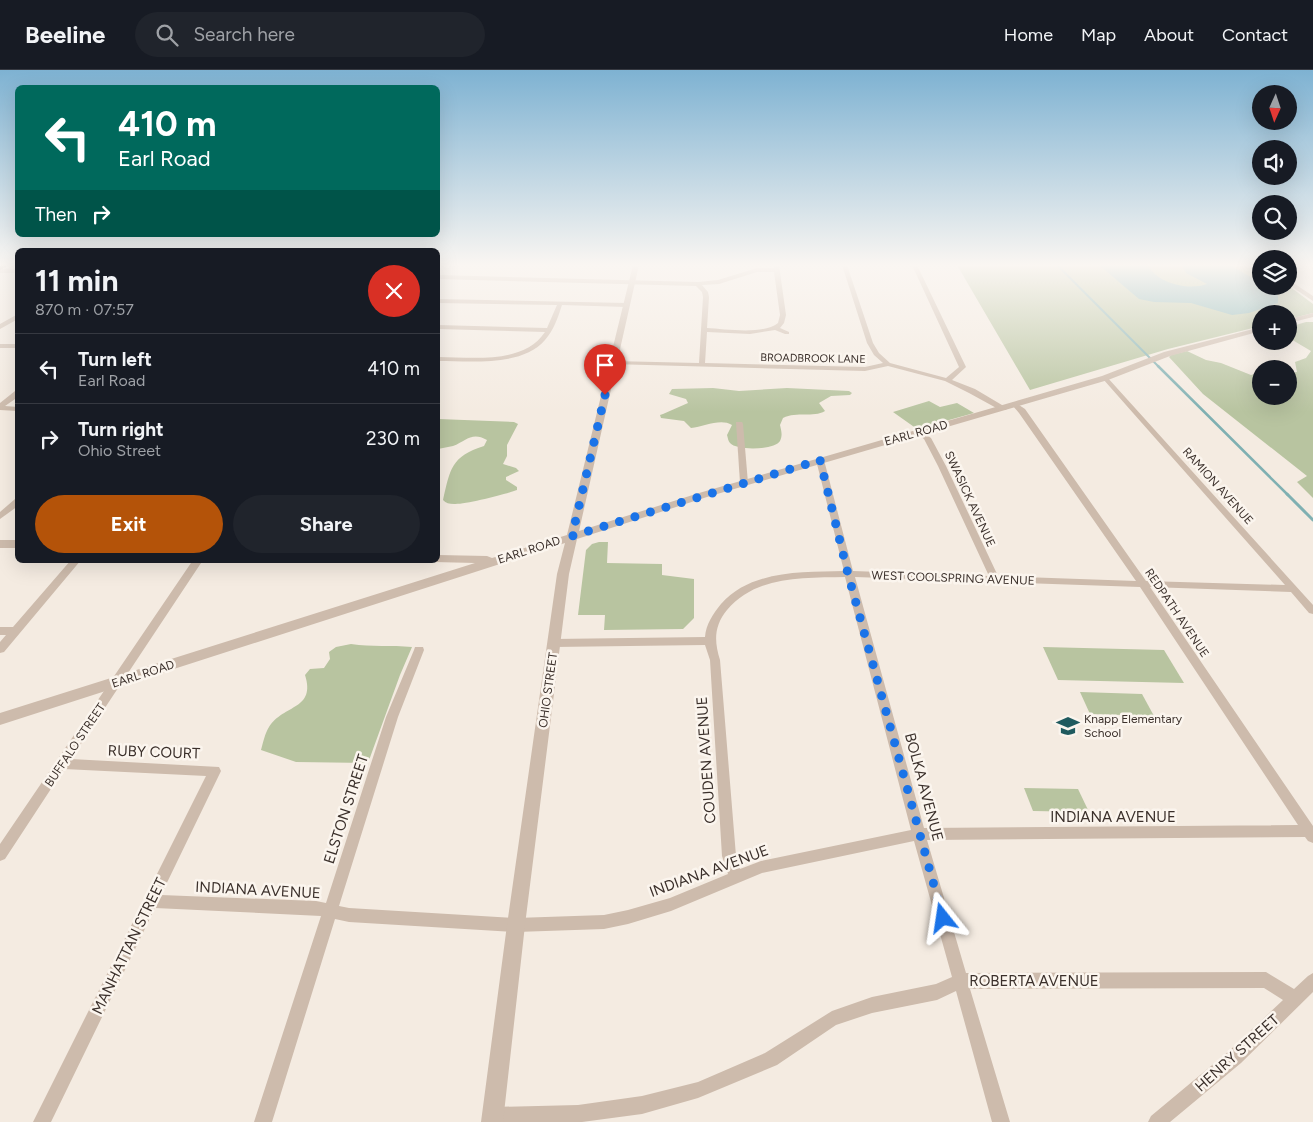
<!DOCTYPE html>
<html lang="en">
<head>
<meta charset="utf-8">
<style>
	body { margin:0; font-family:Figtree,sans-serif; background:#20242c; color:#f1f3f6; height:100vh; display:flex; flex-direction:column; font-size:19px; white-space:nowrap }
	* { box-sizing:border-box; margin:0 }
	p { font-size:16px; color:#9ea1a6 }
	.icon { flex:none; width:28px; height:28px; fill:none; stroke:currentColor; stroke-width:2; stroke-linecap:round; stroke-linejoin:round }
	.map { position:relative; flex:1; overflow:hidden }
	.side { position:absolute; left:15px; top:178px; width:425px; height:315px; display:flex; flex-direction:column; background:#171b24; border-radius:8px; box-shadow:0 5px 20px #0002 }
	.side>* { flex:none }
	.top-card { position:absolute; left:15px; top:15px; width:425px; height:152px; border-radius:8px; box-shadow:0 5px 20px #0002; background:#00695c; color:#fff; overflow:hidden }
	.needle { width:32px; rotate:183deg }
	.buttons { position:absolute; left:1252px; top:15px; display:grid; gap:10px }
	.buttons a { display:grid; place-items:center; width:45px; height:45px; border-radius:50%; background:#171b24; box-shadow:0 5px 20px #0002; font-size:25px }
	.pin { position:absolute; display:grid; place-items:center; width:42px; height:42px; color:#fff; margin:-51px -21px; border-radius:50% 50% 50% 0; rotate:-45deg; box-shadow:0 0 5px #0007 }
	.pin .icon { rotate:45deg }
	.me { position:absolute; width:55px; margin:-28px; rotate:345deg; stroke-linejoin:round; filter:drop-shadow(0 0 4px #0008) }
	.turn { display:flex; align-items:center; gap:18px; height:105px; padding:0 20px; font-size:22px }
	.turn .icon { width:65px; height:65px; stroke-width:2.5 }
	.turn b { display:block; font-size:35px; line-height:42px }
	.then { display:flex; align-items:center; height:48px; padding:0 20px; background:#0003; gap:10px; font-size:19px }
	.round { display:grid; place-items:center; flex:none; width:52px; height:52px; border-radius:26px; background:#20242c }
	.head { display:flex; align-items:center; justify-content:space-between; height:85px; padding:0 20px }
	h1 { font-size:30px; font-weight:700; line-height:38px }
	.action { display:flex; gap:10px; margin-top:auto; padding:10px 20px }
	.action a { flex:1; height:58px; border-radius:30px; background:#b45309; color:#fff; font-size:20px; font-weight:700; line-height:58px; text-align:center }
	.action a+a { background:#20242c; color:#f1f3f6 }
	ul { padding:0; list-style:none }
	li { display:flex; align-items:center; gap:15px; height:70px; padding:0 20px; border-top:1px solid #363941 }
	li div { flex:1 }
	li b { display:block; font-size:19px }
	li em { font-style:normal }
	header { display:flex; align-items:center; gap:30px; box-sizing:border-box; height:70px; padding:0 25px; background:#171b24; border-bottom:1px solid #363941 }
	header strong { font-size:24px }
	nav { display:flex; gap:28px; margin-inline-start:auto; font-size:18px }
	.search { width:350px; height:45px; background:#20242c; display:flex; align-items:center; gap:12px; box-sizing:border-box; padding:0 18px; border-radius:28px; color:#9ea1a6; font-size:19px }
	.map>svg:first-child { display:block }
	.green { fill:#b8c4a0 }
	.water { fill:#7fb0b2 }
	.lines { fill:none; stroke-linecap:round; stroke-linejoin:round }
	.stream-far2 { stroke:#7fb0b2; stroke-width:2 }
	.stream-far1 { stroke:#7fb0b2; stroke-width:2.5 }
	.stream { stroke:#7fb0b2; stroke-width:3 }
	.minor { fill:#cdbbac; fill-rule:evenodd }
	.tertiary { fill:#cdbbac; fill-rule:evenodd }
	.primary { fill:#7d675c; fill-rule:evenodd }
	.route { stroke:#1a73e8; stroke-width:9; stroke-dasharray:0 16.2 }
	.labels { text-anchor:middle; stroke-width:5; stroke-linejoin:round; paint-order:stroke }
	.far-street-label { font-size:11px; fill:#3b302b; stroke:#fbf5ee }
	.street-label { font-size:12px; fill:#3b302b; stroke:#fbf5ee }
	.poi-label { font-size:12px; fill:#3b302b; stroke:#fbf5ee; text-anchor:start }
	.near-street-label { font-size:15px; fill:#3b302b; stroke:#fbf5ee }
</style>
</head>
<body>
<header>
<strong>Beeline</strong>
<div class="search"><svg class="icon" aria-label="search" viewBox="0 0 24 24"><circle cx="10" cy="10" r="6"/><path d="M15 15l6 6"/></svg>Search here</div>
<nav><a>Home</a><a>Map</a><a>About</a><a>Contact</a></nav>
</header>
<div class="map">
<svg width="1313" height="1052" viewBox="0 0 1313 1052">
	<rect width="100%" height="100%" fill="#f4ebe1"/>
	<g class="green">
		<path d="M957,195H1258L1261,197V216H1289L1313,234V243L1289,249V244H1261V256L1168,279L1030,320Z"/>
		<path d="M1306,252H1313V428L1297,412L1307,406L1203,324L1169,287L1171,285L1187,281L1206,290L1221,293L1251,305L1261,302V326H1289V303L1297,302L1295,292L1306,288L1311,281L1289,268V257Z"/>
		<path d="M713,318L739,321L787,318L849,321L852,323L850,325L831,326L819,333L825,341C813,348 797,341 783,348L780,355C781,360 783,365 780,371C775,380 737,381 730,373C728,371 728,368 727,365L732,355C720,348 704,357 691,358L684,351L661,348L660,345L663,344L688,333L686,329L669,324L672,319Z"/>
		<path d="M929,331L940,337L957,333L974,343L917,359L893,342Z"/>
		<path d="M438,349L514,352L518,354L507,375V386L503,394L516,398L519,401L506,407V410L517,417V420C507,424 464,435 454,434C449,434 446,433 443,430C450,400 451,386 484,376L487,370C472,361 466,371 453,376C448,377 443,378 438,379Z"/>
		<path d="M599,472H608L607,493L662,494V505L694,509V548L683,559L604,560L605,545H578L586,480L592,474Z"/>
		<path d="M351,574C372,577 391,575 412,577L400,605L368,693L296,692L261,680C263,673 265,663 269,657C284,634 316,640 305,605L310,599L324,598L330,589L329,582L336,577Z"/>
		<path d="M1043,577L1164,580L1184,613L1058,610Z"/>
		<path d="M1080,622L1142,624L1154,646L1090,644Z"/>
		<path d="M1024,718L1078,719L1089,742L1033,741Z"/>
	</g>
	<path class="water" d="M1099,195H1148C1156,213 1189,221 1207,214L1186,203L1182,195H1230L1261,213V216L1268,217L1278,226V233L1249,243L1232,245L1191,233L1154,232L1139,229Z"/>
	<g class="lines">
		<path class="stream-far2" d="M1057,195L1159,297"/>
		<path class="stream-far1" d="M1158,296L1288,425"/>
		<path class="stream" d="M1287,424L1313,450"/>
		<g class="minor">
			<path d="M774,195H779L786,245L784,253L780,258L789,262V264H785L775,260L750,264L707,262L705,293L865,297L883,293L874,285L867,273L842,195H847L873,273L879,283L890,293L946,308L959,297L912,195H917L966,297L952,310L975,319L1007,338L1006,340H1000L969,323L945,311L888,296L865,301L611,294L610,293L613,291L699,293L703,227L702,222L696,216L438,209V205L698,212L718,210L757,198H774ZM757,202H774L780,245L778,253C763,265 726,259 707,258L709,227L708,222L702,215L719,214Z"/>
			<rect x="0" y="199" width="18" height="4"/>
			<path d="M438,229L627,233L630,235L627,237L562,235C558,247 554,260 545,270C522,297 470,291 438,291V287C472,287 523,295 545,262L438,259V255L547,258L557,235L438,233Z"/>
			<path d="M18,244V249L0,259V254Z"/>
			<rect x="0" y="274" width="18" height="4"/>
			<path d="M1103,307H1107L1313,535V544L1309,543L1291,522L1150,517L1313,756V773L1308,771L1305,767L927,770L966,903L1266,902L1294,919L1308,906L1313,903V922L1241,993L1170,1052H1148L1151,1046L1229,981L1283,930L1264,918L970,919L1010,1052H992L956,921L937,930L872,943L836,955L777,995L698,1028L642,1044L582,1052H487L484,1046L487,1040L493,1037L578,1035L642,1026L698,1012L765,983L832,941L872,927L936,914L952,907L914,771L762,803L671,841L628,854L604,859L516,862L349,852L335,849L272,1052H254L321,846L155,838L51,1052H33L206,706L64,699L5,789L0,791V774L193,490H203L71,689L219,697L221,701L161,825L316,831L326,833L386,647L414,580L415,577H423L424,580L398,647L339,836L349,838L516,848L604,845L628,840L670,828L728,804L722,786L710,590L705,575L554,577L550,576L549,573L550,570L554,569L705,567C706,554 713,544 721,534C751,500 802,502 844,501L816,390L817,388H823L824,390L853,501L989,506L938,396L924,369L915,362L919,360L931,368L946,396L998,506L1136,511L1019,343L1012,335L1016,333L1025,339L1146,511L1285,515L1103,309ZM845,507L911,760L761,791L740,799L736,786L720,590C714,571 714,556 727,540C757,505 804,508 845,507ZM855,507L1140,517L1298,755L924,758Z"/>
			<path d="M15,321H18V327L5,336L18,337V341L0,340V333Z"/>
			<path d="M736,352H742L743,354L748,413L744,416L740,413Z"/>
			<path d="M15,429H18V436L0,449V442Z"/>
			<path d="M71,490H81L4,582L0,583V572L6,565H0V557H13Z"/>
		</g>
		<g class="tertiary">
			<path d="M633,195H639L579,461L699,423L1102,306L1164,282L1261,257V261L1170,286L1108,310L707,427L577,469L569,504L525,855L503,1052H481L507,855L557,504L565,473L0,655V643L475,493L434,492L433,490H438V485L487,486L492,488L567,465Z"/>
			<path d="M1289,210L1313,226V231L1289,215Z"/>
			<path d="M1313,243V247L1289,253V249Z"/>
			<rect x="0" y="470" width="18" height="8"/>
		</g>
		<path class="primary" d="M0,195H9L0,200Z"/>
	</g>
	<linearGradient id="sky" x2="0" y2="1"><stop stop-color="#7eb2d2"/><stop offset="0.57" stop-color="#faf6f2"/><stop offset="1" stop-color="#faf6f2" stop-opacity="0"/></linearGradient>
	<rect width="1313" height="342" fill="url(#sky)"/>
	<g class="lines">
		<path class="route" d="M605,325L572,466L820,390L848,504L943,848"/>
	</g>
	<defs>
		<symbol id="school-bare" viewBox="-9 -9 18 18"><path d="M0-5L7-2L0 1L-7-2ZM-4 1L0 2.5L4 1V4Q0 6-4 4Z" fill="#1f5a5e" stroke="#fbf5ee" stroke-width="2.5" paint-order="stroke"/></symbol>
	</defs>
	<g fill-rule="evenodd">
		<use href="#school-bare" x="1052" y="640" width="32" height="32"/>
	</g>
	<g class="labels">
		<g class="far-street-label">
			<text transform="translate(813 288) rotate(1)" y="4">BROADBROOK LANE</text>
		</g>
		<g class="street-label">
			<text transform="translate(916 363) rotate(-16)" y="4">EARL ROAD</text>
			<text transform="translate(1218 416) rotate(48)" y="4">RAMION AVENUE</text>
			<text transform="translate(970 429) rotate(65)" y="4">SWASICK AVENUE</text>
			<text transform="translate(529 480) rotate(-18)" y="4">EARL ROAD</text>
			<text transform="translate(953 508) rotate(2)" y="4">WEST COOLSPRING AVENUE</text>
			<text transform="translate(1177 543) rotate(56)" y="4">REDPATH AVENUE</text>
			<text transform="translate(143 604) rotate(-18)" y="4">EARL ROAD</text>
			<text transform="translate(548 620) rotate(-82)" y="4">OHIO STREET</text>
			<text transform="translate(75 675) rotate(-56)" y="4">BUFFALO STREET</text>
		</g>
		<g class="poi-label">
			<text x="1084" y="653">Knapp Elementary<tspan x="1084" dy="14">School</tspan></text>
		</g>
		<g class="near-street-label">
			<text transform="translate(154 682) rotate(2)" y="5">RUBY COURT</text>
			<text transform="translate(706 690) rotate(-94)" y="5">COUDEN AVENUE</text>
			<text transform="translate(924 717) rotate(75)" y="5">BOLKA AVENUE</text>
			<text transform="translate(346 739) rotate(-72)" y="5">ELSTON STREET</text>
			<text x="1113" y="752">INDIANA AVENUE</text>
			<text transform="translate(709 801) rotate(-20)" y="5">INDIANA AVENUE</text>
			<text transform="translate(258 820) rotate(3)" y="5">INDIANA AVENUE</text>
			<text transform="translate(129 876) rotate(-64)" y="5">MANHATTAN STREET</text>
			<text x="1034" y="916">ROBERTA AVENUE</text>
			<text transform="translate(1237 983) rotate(-42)" y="5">HENRY STREET</text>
		</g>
	</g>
</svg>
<div class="buttons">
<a><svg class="needle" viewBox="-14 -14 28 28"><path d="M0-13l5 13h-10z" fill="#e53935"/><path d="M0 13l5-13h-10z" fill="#9ea1a6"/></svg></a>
<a><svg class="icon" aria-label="sound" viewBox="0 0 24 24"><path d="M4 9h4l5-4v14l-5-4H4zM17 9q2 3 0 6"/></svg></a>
<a><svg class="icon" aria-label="search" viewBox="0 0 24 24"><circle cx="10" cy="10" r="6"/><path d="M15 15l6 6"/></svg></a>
<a><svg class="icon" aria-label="layers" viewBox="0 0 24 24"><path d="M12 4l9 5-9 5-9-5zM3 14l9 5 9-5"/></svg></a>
<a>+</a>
<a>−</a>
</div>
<div class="pin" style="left:605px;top:325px;background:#d93025"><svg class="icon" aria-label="arrive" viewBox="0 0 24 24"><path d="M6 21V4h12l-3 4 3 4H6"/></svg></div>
<svg class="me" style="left:943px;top:848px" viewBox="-20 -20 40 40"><path d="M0-17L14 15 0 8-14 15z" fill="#1a73e8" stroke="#fff" stroke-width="4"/></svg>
<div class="top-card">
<div class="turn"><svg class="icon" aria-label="left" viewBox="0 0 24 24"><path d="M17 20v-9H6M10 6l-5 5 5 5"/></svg><div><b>410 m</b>Earl Road</div></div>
<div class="then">Then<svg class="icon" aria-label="right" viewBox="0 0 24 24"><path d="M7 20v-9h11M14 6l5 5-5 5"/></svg></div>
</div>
<section class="side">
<div class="head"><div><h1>11 min</h1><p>870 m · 07:57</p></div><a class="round" style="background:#d93025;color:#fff"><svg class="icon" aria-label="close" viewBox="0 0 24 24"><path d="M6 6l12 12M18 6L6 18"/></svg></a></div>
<ul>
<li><svg class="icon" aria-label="left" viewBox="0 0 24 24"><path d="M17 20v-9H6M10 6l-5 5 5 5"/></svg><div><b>Turn left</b><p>Earl Road</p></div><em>410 m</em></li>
<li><svg class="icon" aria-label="right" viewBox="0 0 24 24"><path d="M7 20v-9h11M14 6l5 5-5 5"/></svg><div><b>Turn right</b><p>Ohio Street</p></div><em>230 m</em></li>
</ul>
<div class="action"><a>Exit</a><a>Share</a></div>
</section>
</div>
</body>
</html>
